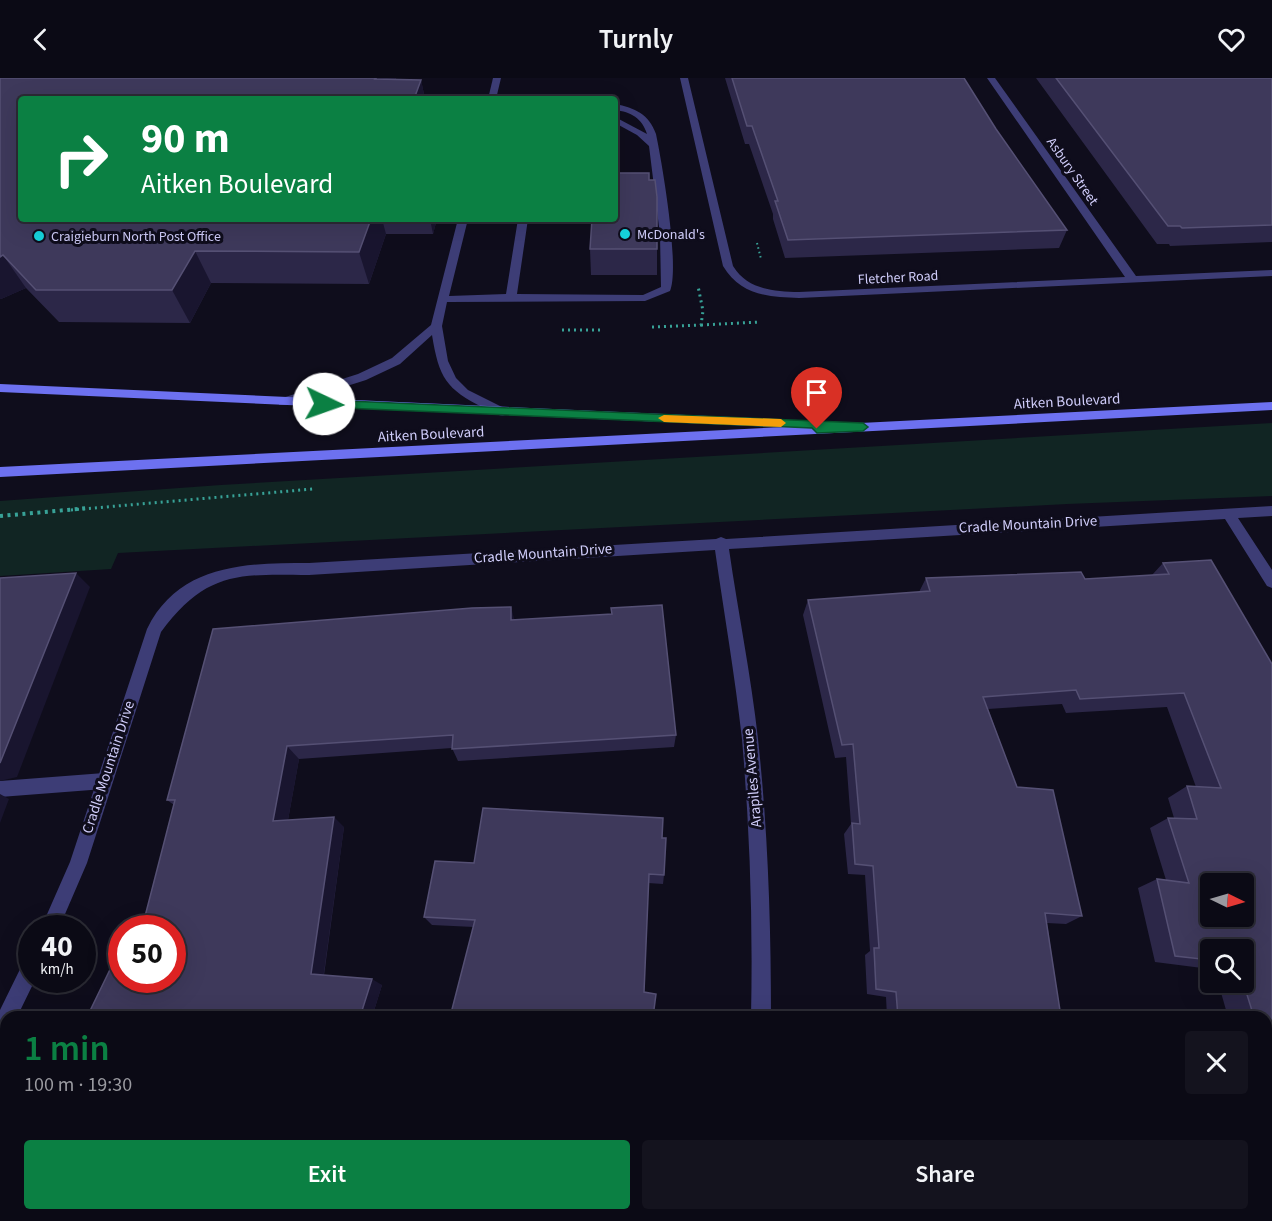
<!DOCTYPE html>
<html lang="en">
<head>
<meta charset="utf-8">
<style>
	body { margin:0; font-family:"Source Sans 3",sans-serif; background:#14131e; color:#f1f3f6; height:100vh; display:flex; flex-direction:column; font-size:22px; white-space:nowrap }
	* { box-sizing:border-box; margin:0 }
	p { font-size:20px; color:#9a9aa0 }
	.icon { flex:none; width:33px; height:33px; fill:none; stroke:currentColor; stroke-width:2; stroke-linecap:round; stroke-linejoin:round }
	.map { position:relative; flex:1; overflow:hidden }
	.panel { position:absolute; left:0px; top:933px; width:1272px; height:210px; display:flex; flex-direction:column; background:#0b0a15; border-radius:18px 18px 0 0; box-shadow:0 6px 24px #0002,0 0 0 2px #2b2b34 }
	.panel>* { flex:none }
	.hud { position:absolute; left:18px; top:18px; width:600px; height:126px; border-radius:6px; box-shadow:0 6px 24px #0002,0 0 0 2px #2b2b34; background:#0b8043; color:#fff; overflow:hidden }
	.needle { width:39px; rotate:95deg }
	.buttons { position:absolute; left:1200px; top:795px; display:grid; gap:12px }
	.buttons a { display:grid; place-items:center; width:54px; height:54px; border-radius:6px; background:#0b0a15; box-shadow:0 6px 24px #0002,0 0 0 2px #2b2b34; font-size:30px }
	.speed { position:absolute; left:18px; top:837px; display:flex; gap:12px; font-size:30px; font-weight:700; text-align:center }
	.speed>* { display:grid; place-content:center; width:78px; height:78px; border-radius:50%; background:#0b0a15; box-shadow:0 6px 24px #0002,0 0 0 2px #2b2b34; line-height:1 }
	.speed small { font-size:15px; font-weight:400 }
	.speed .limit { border:9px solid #d22; background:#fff; color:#111 }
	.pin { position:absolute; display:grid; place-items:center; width:51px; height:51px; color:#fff; margin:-62px -26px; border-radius:50% 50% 50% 0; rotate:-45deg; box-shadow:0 0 6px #0007 }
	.pin .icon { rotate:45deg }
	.me { position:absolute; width:66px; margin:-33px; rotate:93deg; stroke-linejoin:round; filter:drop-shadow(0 0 4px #0008) }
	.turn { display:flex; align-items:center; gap:21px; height:126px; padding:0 24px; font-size:27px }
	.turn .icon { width:78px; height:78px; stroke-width:2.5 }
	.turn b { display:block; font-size:42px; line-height:51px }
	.round { display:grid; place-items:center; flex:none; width:63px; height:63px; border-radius:6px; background:#14131e }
	.head { display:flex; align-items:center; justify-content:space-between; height:102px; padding:0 24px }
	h1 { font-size:36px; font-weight:600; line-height:45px; color:#0b8043 }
	.button { display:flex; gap:12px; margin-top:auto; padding:12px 24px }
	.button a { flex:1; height:69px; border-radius:6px; background:#0b8043; color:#fff; font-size:24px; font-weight:600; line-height:69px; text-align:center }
	.button a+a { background:#14131e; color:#f1f3f6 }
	header { display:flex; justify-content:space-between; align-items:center; height:78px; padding:0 24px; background:#0b0a15; font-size:27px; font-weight:600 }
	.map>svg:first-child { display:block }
	.green { fill:#112523 }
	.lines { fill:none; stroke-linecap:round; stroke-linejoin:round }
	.path-far2 { stroke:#38a297; stroke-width:2; stroke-dasharray:1.5 3; stroke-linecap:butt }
	.path-far1 { stroke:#38a297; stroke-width:3; stroke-dasharray:2 4; stroke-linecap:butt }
	.path { stroke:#38a297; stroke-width:4; stroke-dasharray:3 4.5; stroke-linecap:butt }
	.lane { fill:#3d3d76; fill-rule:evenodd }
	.street { fill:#3d3d76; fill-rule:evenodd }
	.secondary { fill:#6d71f0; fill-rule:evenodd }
	.wall { fill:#2c2748 }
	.shaded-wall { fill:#19152f }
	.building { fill:#3e395b; stroke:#555074; stroke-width:1.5; fill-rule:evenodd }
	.route { fill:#0b8043; stroke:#07532c; stroke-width:1.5 }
	.slow { fill:#f59e0b }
	.poi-dot { fill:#16d3dd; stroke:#0f0d1c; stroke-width:2 }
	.labels { text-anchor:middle; stroke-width:6; stroke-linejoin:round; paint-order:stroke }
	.far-street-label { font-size:14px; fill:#d0cdfa; stroke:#0f0d1c }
	.far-poi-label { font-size:14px; fill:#d0cdfa; stroke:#0f0d1c; text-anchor:start }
	.street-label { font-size:15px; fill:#d0cdfa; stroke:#0f0d1c }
</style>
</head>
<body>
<header><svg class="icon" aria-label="back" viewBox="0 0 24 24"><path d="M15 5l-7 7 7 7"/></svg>Turnly<svg class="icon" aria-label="heart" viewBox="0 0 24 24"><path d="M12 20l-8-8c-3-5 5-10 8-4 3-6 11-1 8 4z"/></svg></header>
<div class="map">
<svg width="1272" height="1143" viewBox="0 0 1272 1143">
	<rect width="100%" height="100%" fill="#0f0d1c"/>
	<path class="green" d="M1272,345V418L1067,426L118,475L111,491L0,498V423L221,407Z"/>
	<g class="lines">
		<path class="path-far2" d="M757,165L761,181"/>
		<g class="path-far1">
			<path d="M701,247L760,244"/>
			<path d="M652,249L701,247L703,233L698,208"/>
			<path d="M562,252H603"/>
			<path d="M71,432L313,411"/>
		</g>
		<path class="path" d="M0,438L89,430"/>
		<g class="lane">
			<path d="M493,0H501L496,21H488Z"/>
			<path d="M615,26C635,30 649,36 656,56C662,85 680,189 670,213L645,223L447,224L442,248L448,283L456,300L468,312L506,331V337C498,339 492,334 484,330C446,311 439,300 432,257L400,286L366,302L287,327H279V321L358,296L392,280L431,247L458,141H468L449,218L506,216L518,141H528L517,216L643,217L661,209L660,157L649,68L637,57L615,45V39L647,56C642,40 631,34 615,32Z"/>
			<path d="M104,695L110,697L112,703L110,709L104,711L0,719V703Z"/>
		</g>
		<g class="street">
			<path d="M680,0H688L733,188C748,212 773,213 799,214L1125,199L987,0H995L1136,198L1272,192V198L799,220C768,219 740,217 723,188Z"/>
			<path d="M1272,428V438L1238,440L1272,492V510L1267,508L1225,441L729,471C738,534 751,597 758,661C768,753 771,846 771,939H751C753,846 750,754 742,661C735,598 724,535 715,472L309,497C239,496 206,493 161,554L87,785L59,850H41L70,784L147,551C179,486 246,485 309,485L716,461L721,459L726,461Z"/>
			<path d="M32,879V902H35L17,939H6V948L0,946V932L25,881Z"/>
			<path d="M739,1137H761L760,1143H738Z"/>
		</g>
		<g class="secondary">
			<path d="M0,306L773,341L779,345L773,349L0,314Z"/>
			<path d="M1272,324V332L0,399V389Z"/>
		</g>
	</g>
	<g class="wall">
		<path d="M0,0H396V1L421,2L425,21H21V141H437L433,156H386L369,206L211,205L190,245L59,244L26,210L1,221L0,220Z"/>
		<path d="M725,0H964L996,51L1067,152L1059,170L785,180L773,141V136L749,66H745Z"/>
		<path d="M1036,0H1272V164L1170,168L1169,166H1157Z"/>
		<path d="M649,102L657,171V197H591L590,171Z"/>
		<path d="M1163,485L1272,586V1143H1253L1252,1137H1266V939H1228L1218,904H1244V872H1210V891L1155,884L1138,810L1157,801L1166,802L1150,750L1168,740H1174L1168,720L1187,708L1196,709L1167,629L1066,635L1062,626L988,631L1017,709L1082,838L1066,846L1047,845L1061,939H887L886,919L867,916L865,877L870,873L865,797L848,796L844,756L851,746L846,679L835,680L803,537L808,522L919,514L926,500L1085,501L1152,497Z"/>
		<path d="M514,541L676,657L674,669L458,683L452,670L299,681L288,742L344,749L324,897L382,907L372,939L172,902L174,727L167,722Z"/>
		<path d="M662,760L664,797L663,806L648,805L644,914L653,939L474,849L432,847L424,839L474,785Z"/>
		<rect x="876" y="1137" width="245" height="6"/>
	</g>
	<g class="shaded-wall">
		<path d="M376,0H396L388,21L375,1Z"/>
		<path d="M421,2L425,21H414Z"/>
		<path d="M371,141H382L386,156L369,206L359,174Z"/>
		<path d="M430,141H437L433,156Z"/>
		<path d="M195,173L211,205L190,245L172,212Z"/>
		<path d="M3,177L26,210L1,221L0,220V179Z"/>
		<path d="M76,495L90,509L17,699L0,703V685Z"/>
		<path d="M511,529L515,544L511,542Z"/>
		<path d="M287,668L299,681L286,753L273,743Z"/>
		<path d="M0,716L9,721L0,745Z"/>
		<path d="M334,739L344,749L323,901L311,896Z"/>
		<path d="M372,901L382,907L372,939H360Z"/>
		<path d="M264,1137H279L277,1143H262Z"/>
	</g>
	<g class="building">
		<path d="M0,0H376L375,1L421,2L414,21H21V141H371L359,174L195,173L172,212H36L3,177L0,179Z"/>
		<path d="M732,0H964L996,51L1067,152L788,162L775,123H778L752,48H747Z"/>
		<path d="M1056,0H1272V147L1182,150L1180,148H1168Z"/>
		<path d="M615,95H649V102H655L657,119V171H590L592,141H615Z"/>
		<path d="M1211,482L1272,586V1099L1266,1067V939H1254L1243,904L1244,872H1210V882L1175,878L1157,801L1189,805L1168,740L1197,741L1187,708L1221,710L1184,615L1080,621L1076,612L983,619L1017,709L1053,712L1082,838L1045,835L1061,939H898L896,914L876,911L874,870H879L873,788L855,786L852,745L860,746L853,666L842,667L808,522L930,513L926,500L1081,494L1085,501L1169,496L1163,485ZM1210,806H1244V838H1210Z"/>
		<path d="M76,495L0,685V500Z"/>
		<path d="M662,527L676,657L452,671L453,657L287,668L273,743L334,739L311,896L372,901L360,939H87L119,873H122V902H172V850H142L175,722H167L213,551L472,530L511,529V542L612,536L611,530Z"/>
		<path d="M483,730L663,740L662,760H666L664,797L649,796L644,914L656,916L653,939H450L475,842L424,839L435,783L474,785Z"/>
		<path d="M19,1137H264L262,1143H16Z"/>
		<path d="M422,1137H598L597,1143H420Z"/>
		<rect x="887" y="1137" width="234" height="6"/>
	</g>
	<path class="route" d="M324,322L863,345L868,349L863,353L817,355L812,350L320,329V323Z"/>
	<path class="slow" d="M664,337L781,341L786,345L781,349L664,344L658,340Z"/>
	<g class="poi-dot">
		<circle cx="625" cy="156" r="6"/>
		<circle cx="39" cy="158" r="6"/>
	</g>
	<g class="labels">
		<g class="far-street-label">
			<text transform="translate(1073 93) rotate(55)" y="5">Asbury Street</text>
			<text transform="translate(898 199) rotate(-3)" y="5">Fletcher Road</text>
		</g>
		<g class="far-poi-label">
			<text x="637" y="161">McDonald's</text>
			<text x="51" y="163">Craigieburn North Post Office</text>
		</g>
		<g class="street-label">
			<text transform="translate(1067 323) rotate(-3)" y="5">Aitken Boulevard</text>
			<text transform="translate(431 356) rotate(-3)" y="5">Aitken Boulevard</text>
			<text transform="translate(1028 446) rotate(-3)" y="5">Cradle Mountain Drive</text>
			<text transform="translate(543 475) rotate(-4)" y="5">Cradle Mountain Drive</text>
			<text transform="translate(108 689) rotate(-72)" y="5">Cradle Mountain Drive</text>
			<text transform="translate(752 700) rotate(-95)" y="5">Arapiles Avenue</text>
		</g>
	</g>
</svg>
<div class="buttons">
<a><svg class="needle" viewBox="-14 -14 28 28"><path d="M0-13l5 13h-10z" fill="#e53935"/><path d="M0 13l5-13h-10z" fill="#9a9aa0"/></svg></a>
<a><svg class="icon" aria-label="search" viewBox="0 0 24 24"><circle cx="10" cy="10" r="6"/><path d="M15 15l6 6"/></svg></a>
</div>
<div class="speed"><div>40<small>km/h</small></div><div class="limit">50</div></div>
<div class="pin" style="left:817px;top:351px;background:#d93025"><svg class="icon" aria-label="arrive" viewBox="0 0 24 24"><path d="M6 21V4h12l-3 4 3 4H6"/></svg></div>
<svg class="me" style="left:324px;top:326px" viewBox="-20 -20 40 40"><circle r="19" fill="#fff"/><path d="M0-13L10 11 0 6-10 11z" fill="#0b8043"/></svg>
<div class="hud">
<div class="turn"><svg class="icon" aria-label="right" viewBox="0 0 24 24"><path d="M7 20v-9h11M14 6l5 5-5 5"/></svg><div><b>90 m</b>Aitken Boulevard</div></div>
</div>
<section class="panel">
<div class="head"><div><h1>1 min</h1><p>100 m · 19:30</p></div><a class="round"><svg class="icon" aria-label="close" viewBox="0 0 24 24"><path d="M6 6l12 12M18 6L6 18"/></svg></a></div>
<div class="button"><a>Exit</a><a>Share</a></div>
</section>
</div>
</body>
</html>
